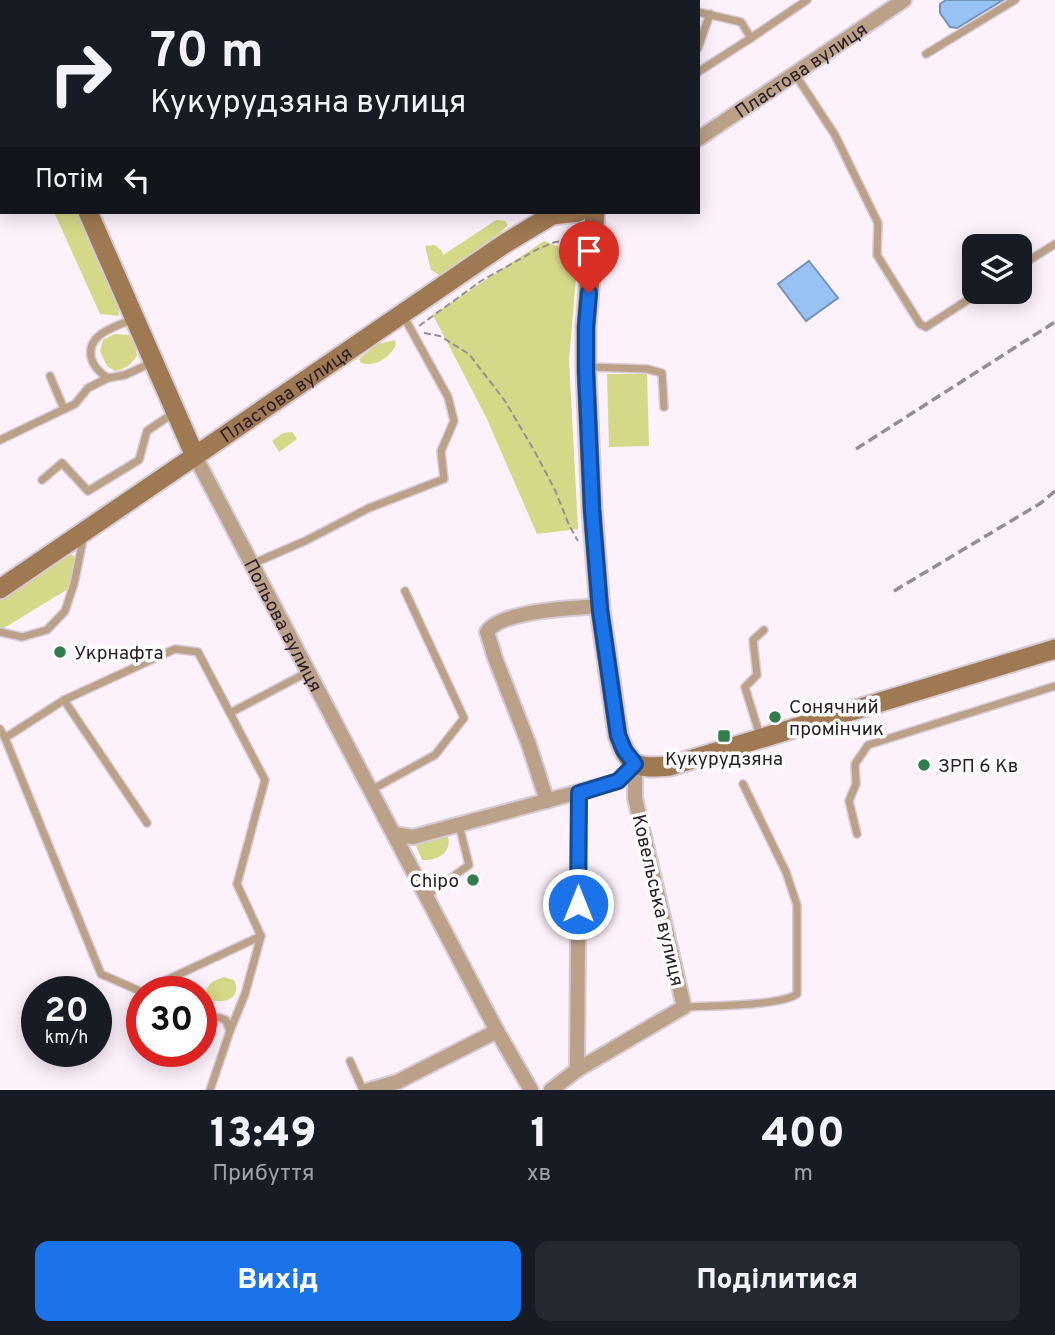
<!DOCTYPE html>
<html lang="uk">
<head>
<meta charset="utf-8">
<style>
	body { margin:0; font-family:Overpass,sans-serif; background:#242831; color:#f1f3f6; height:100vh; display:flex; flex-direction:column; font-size:26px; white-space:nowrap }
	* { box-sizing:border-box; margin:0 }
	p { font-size:23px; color:#9ea1a6 }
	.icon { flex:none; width:38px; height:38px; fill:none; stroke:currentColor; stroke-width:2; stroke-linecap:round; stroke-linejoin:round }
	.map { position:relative; height:1090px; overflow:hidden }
	.panel { display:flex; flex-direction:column; background:#171b24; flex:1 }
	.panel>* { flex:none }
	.top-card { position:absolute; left:0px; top:0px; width:700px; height:214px; box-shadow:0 4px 18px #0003; background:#171b24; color:#f1f3f6; overflow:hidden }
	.buttons { position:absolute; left:962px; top:234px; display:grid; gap:14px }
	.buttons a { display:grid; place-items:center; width:70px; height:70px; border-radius:14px; background:#171b24; box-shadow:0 4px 18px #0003; font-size:35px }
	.speed { position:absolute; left:21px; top:976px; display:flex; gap:14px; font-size:35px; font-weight:700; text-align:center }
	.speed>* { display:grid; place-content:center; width:91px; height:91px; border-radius:50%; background:#171b24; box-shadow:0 4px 18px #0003; line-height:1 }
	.speed small { font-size:18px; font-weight:400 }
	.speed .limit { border:10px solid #d22; background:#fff; color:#111 }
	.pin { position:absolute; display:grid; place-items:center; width:60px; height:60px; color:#fff; margin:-72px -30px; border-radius:50% 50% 50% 0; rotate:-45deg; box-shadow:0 0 7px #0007 }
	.pin .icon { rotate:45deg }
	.me { position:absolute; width:77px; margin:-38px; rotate:0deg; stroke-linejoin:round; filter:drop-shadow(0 0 5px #0008) }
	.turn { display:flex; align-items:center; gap:24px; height:147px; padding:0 35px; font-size:32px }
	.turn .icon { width:91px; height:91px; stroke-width:2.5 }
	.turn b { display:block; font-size:49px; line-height:60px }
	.then { display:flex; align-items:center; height:66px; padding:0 35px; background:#0003; gap:14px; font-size:26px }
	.eta { display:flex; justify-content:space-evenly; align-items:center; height:119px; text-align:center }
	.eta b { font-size:42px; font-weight:800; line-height:49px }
	.button { display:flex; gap:14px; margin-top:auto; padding:14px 35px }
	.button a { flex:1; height:80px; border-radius:14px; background:#1a73e8; color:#fff; font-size:28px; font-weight:800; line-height:80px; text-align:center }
	.button a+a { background:#242831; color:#f1f3f6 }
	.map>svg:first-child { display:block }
	.green { fill:#d5d887 }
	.water { fill:#96c3f4; stroke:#7592b7; stroke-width:2 }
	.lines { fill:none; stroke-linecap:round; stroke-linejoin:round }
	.lane-casing { stroke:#d7cbd6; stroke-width:10 }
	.street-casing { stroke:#d7cbd6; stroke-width:18 }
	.secondary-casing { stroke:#d7cbd6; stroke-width:23 }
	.path { stroke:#9a8e99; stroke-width:2; stroke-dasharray:7 3.5; stroke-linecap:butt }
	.lane { stroke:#bba187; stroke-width:7 }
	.street { stroke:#bba187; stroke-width:14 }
	.secondary { stroke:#9e7951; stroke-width:19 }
	.rail { stroke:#978c96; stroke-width:3.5; stroke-dasharray:10 5; stroke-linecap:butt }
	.route-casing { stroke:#114b97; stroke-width:18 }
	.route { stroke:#1a73e8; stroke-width:12 }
	.poi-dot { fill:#2f7e4e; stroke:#fff; stroke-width:2.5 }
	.labels { text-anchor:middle; stroke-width:7; stroke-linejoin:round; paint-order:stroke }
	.street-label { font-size:19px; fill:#291e28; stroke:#fff }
	.poi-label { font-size:19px; fill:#291e28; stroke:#fff; text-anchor:start }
</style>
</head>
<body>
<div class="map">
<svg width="1055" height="1090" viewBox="0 0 1055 1090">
	<rect width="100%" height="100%" fill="#fdf1fc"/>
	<g class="green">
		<path d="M54,212H76L118,306L119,316L100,314Z"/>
		<path d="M496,220L505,221L508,225C501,233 494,237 486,244C472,256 456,269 439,275L431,270L425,246L435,245L442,251L443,255Z"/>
		<path d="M544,241L578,254L569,360L578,529L537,534L486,417L433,315Z"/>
		<path d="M114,334L129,335L135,344L137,356C131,364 126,369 115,371L107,366L100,351L103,340Z"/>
		<path d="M395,340L396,345C389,358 377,367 361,363L359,359L377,344Z"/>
		<path d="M607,374H647L649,446L609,447Z"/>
		<path d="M292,432L297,439L279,452L272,441L283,433Z"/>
		<path d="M67,553L74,556C76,568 73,578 68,589L4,628H0V599Z"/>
		<path d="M441,836L448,837C452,853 437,861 422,860L416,846L418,843Z"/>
		<path d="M224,977L234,980C243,999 222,1005 208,999L205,993C208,983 214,980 224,977Z"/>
	</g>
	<g class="water">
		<path d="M946,0H1003L957,28L950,27L940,13V4Z"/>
		<path d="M809,261L838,298L806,321L778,284Z"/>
	</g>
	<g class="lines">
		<defs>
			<g id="lane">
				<path d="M698,12L741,22L751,38L807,0"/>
				<path d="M698,48L710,14"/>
				<path d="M926,54L1015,0"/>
				<path d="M698,72L751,38"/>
				<path d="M795,74L835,135L878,223L877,255L920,324L926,327L980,292"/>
				<path d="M0,111H2"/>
				<path d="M1020,266L1055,244"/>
				<path d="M589,367L647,369L662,373L664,407"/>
				<path d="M50,376L64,409"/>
				<path d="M108,378C100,373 93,366 91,357C87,333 116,327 133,319"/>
				<path d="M0,440L75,404L88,388L108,378L125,375L153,362"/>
				<path d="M42,480L62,463L88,491L139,460L147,431L175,412"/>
				<path d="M252,564L305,541L369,508L444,479L441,451L454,421L448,397L404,317"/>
				<path d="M0,632L22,637L47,630L65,611L74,584L84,535"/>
				<path d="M64,700L147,823"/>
				<path d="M0,729L5,738L64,700L175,649L198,652L230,713"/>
				<path d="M760,736L745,687L757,675L753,640L764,630"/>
				<path d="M5,738L101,974L142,992"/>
				<path d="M371,790L435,755L464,718L405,591"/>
				<path d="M857,834L849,801L856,784L855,764L868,745L1055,686"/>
				<path d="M426,896L469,865L459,825"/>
				<path d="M141,992L261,936"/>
				<path d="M684,1007C707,1006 781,1006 797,994V905L786,872L743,784"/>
				<path d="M201,1012L226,1020L230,1031L210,1090"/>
				<path d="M230,1031L245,994L261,936L237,884L265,780L230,713L308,672"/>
				<path d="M350,1061L363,1090"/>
			</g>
			<g id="street">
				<path d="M113,0V2"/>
				<path d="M272,0L275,2"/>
				<path d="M378,2L383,0"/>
				<path id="s1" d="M698,139L904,0"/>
				<path id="s2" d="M195,456L497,1031L531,1090"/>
				<path d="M547,801L528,742L495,658L487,632C501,610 575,608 600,606"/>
				<path d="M394,834L413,837L619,781L635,764"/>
				<path d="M577,1070L579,793"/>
				<path d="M369,1090L397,1082L497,1031"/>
				<path d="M551,1090L577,1070L684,1007L635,798V764"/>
			</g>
			<g id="secondary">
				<path d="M660,2V0"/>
				<path d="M0,8L2,13"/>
				<path d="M88,212L195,456"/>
				<path d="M595,212L586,327V371L592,509L600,610L618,735C629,767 637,769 670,766L1055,649"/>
				<path id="s3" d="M0,589L195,456L504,244L552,215L578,212"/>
			</g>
		</defs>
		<use href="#lane" class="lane-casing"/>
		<use href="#street" class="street-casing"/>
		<use href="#secondary" class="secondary-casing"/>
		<g class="path">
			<path d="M49,0L50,2"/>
			<path d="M67,0L68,2"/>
			<path d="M23,2V0"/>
			<path d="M0,54L2,58"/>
			<path d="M419,326L481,281L538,249L555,242L565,241L578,243"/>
			<path d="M424,333L440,336L469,354L505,401L535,452L555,490L569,525L578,541"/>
		</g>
		<use href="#lane" class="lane"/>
		<use href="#street" class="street"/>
		<use href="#secondary" class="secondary"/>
		<g class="rail">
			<path d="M856,449L1055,322"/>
			<path d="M894,591L1041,503L1055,491"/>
		</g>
	</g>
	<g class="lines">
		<defs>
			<path id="route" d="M578,904L579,793L618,781L635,764L624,750L618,735L600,610L592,509L586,371V327L589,293"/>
		</defs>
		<use href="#route" class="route-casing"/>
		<use href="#route" class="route"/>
	</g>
	<g class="poi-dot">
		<circle cx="60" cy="652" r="7"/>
		<circle cx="775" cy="717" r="7"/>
		<rect x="717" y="729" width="14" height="14" rx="3.5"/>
		<circle cx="924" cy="765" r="7"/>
		<circle cx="473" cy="880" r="7"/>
	</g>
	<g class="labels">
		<g class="street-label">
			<text dy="7" stroke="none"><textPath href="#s1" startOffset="124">Пластова вулиця</textPath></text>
			<text dy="7" stroke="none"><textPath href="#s3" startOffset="346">Пластова вулиця</textPath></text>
			<text dy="7" stroke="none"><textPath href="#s2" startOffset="191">Польова вулиця</textPath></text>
			<text transform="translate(659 900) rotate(77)" y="7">Ковельська вулиця</text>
		</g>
		<g class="poi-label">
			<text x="74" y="659">Укрнафта</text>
			<text x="789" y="713">Сонячний<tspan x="789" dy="22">промінчик</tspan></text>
			<text x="724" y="765" text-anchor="middle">Кукурудзяна</text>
			<text x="938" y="772">ЗРП 6 Кв</text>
			<text x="459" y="887" text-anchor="end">Chipo</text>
		</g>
	</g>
</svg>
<div class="buttons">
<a><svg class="icon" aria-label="layers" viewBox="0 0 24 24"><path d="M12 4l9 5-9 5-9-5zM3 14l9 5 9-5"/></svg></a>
</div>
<div class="speed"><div>20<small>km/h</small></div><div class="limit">30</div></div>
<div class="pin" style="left:589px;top:293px;background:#d93025"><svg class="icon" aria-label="arrive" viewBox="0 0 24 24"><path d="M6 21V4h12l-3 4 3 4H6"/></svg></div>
<svg class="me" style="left:578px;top:904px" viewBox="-20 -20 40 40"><circle r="17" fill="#1a73e8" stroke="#fff" stroke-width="3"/><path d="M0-11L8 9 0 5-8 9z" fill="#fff"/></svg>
<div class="top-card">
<div class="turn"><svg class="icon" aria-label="right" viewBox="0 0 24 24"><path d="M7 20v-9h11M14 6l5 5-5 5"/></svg><div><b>70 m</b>Кукурудзяна вулиця</div></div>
<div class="then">Потім<svg class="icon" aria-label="left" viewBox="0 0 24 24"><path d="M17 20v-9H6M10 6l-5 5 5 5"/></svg></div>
</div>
</div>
<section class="panel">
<div class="eta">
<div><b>13:49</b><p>Прибуття</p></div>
<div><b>1</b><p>хв</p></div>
<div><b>400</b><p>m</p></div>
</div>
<div class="button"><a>Вихід</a><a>Поділитися</a></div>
</section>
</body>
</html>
